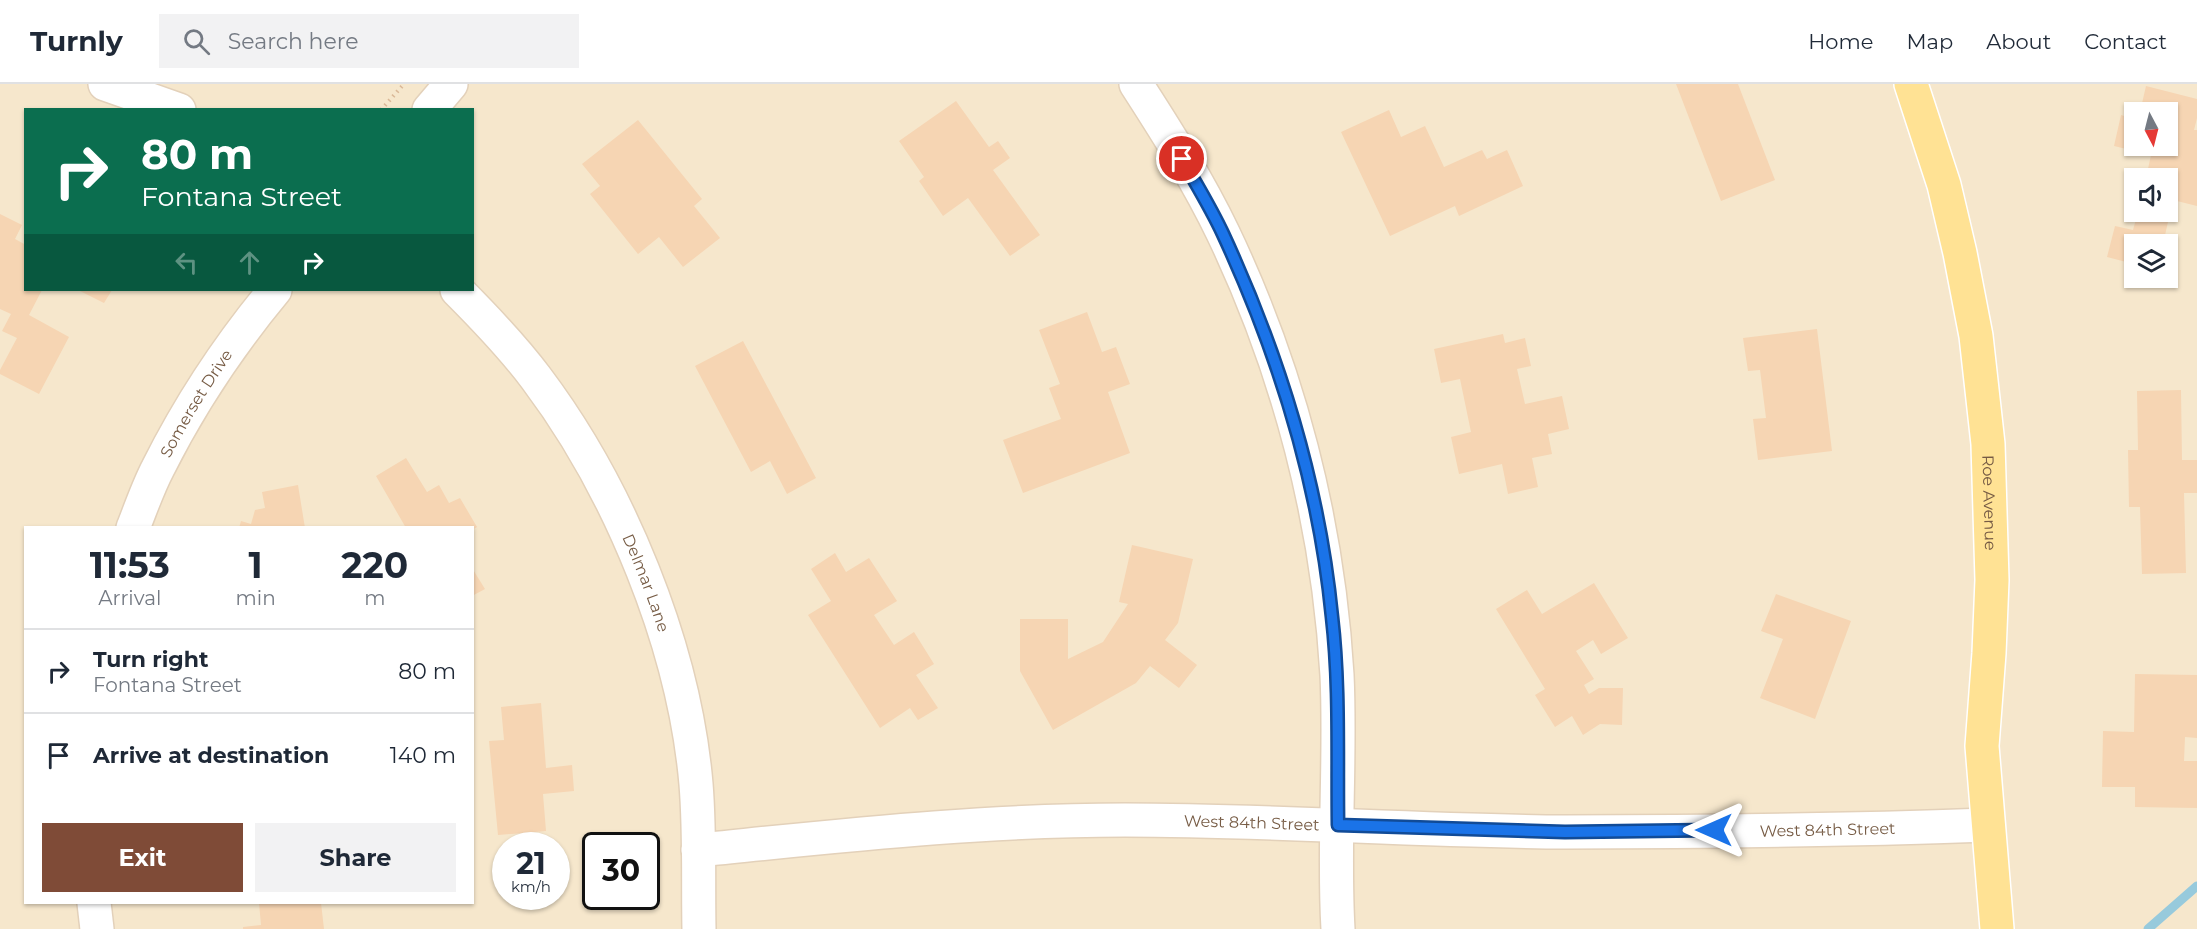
<!DOCTYPE html>
<html lang="en">
<head>
<meta charset="utf-8">
<style>
	body { margin:0; font-family:Montserrat,sans-serif; background:#f2f2f3; color:#1f2937; height:100vh; display:flex; flex-direction:column; font-size:22px; white-space:nowrap }
	* { box-sizing:border-box; margin:0 }
	p { font-size:20px; color:#747a83 }
	.icon { flex:none; width:33px; height:33px; fill:none; stroke:currentColor; stroke-width:2; stroke-linecap:round; stroke-linejoin:round }
	.map { position:relative; flex:1; overflow:hidden }
	.details { position:absolute; left:24px; top:442px; width:450px; height:378px; display:flex; flex-direction:column; background:#fff; border-radius:0px; box-shadow:0 2px 4px #0004 }
	.details>* { flex:none }
	.top-card { position:absolute; left:24px; top:24px; width:450px; height:183px; border-radius:0px; box-shadow:0 2px 4px #0004; background:#0b6e4f; color:#fff; overflow:hidden }
	.needle { width:39px; rotate:173deg }
	.fabs { position:absolute; left:2124px; top:18px; display:grid; gap:12px }
	.fabs a { display:grid; place-items:center; width:54px; height:54px; border-radius:0px; background:#fff; box-shadow:0 2px 4px #0004; font-size:30px }
	.speed { position:absolute; left:492px; top:748px; display:flex; gap:12px; font-size:30px; font-weight:700; text-align:center }
	.speed>* { display:grid; place-content:center; width:78px; height:78px; border-radius:50%; background:#fff; box-shadow:0 2px 4px #0004; line-height:1 }
	.speed small { font-size:15px; font-weight:400 }
	.speed .limit { border:3px solid #111; border-radius:9px; background:#fff; color:#111 }
	.pin { position:absolute; display:grid; place-items:center; width:51px; height:51px; color:#fff; margin:-26px; border:3px solid #fff; border-radius:50%; box-shadow:0 2px 6px #0007 }
	.me { position:absolute; width:66px; margin:-33px; rotate:270deg; stroke-linejoin:round; filter:drop-shadow(0 0 4px #0008) }
	.turn { display:flex; align-items:center; gap:21px; height:126px; padding:0 18px; font-size:27px }
	.turn .icon { width:78px; height:78px; stroke-width:2.5 }
	.turn b { display:block; font-size:42px; line-height:51px }
	.lanes { display:flex; align-items:center; height:57px; padding:0 18px; background:#0003; justify-content:center; gap:30px; direction:ltr }
	.lanes .off { opacity:.35 }
	.eta { display:flex; justify-content:space-evenly; align-items:center; height:102px; text-align:center }
	.eta b { font-size:36px; font-weight:700; line-height:42px }
	.action { display:flex; gap:12px; margin-top:auto; padding:12px 18px }
	.action a { flex:1; height:69px; border-radius:0px; background:#7f4b37; color:#fff; font-size:24px; font-weight:700; line-height:69px; text-align:center }
	.action a+a { background:#f2f2f3; color:#1f2937 }
	ul { padding:0; list-style:none }
	li { display:flex; align-items:center; gap:18px; height:84px; padding:0 18px; border-top:2px solid #e0e1e3 }
	li div { flex:1 }
	li b { display:block; font-size:22px }
	li em { font-style:normal }
	header { display:flex; align-items:center; gap:36px; box-sizing:border-box; height:84px; padding:0 30px; background:#fff; border-bottom:2px solid #e0e1e3 }
	header strong { font-size:28px }
	nav { display:flex; gap:33px; margin-inline-start:auto; font-size:21px }
	.search { width:420px; height:54px; background:#f2f2f3; display:flex; align-items:center; gap:15px; box-sizing:border-box; padding:0 21px; border-radius:0px; color:#747a83; font-size:22px }
	.map>svg:first-child { display:block }
	.residential { fill:#f6e7cc; fill-rule:evenodd }
	.lines { fill:none; stroke-linecap:round; stroke-linejoin:round }
	.stream { stroke:#97cadc; stroke-width:9 }
	.building { fill:#f6d5b3 }
	.minor-casing { stroke:#e3d1ba; stroke-width:36 }
	.major-casing { stroke:#fff; stroke-width:36 }
	.path { stroke:#dab897; stroke-width:4; stroke-dasharray:1.5 4.5; stroke-linecap:butt }
	.minor { stroke:#fff; stroke-width:33 }
	.major { stroke:#ffe294; stroke-width:33 }
	.route-casing { stroke:#114b97; stroke-width:15 }
	.route { stroke:#1a73e8; stroke-width:10 }
	.labels { text-anchor:middle; stroke-width:6; stroke-linejoin:round; paint-order:stroke }
	.street-label { font-size:16px; fill:#765b44; stroke:#fff8e6 }
</style>
</head>
<body>
<header>
<strong>Turnly</strong>
<div class="search"><svg class="icon" aria-label="search" viewBox="0 0 24 24"><circle cx="10" cy="10" r="6"/><path d="M15 15l6 6"/></svg>Search here</div>
<nav><a>Home</a><a>Map</a><a>About</a><a>Contact</a></nav>
</header>
<div class="map">
<svg width="2197" height="845" viewBox="0 0 2197 845">
	<rect width="100%" height="100%" fill="#fef5de"/>
	<path class="residential" d="M0,0H2197V845H0ZM26,26H472V206H26ZM2134,28H2168V62H2134ZM2134,94H2168V128H2134ZM2134,160H2168V194H2134ZM26,444H472V819H26ZM506,762H556V813H506ZM596,762H646V813H596Z"/>
	<g class="lines">
		<path class="stream" d="M2148,845L2197,802"/>
	</g>
	<g class="building">
		<path d="M1676,0H1738L1775,96L1721,117Z"/>
		<path d="M2146,2L2197,15V34L2194,46H2197V122L2173,116L2163,160H2134V180L2107,173L2115,142L2133,146L2138,128H2168V94H2146L2151,71L2114,62L2121,31L2134,35V62H2168V28H2140Z"/>
		<path d="M956,17L989,63L998,57L1010,74L993,86L1040,151L1010,172L968,114L943,132L919,97L924,93L899,57Z"/>
		<path d="M1389,26L1401,53L1425,42L1444,83L1482,66L1487,75L1507,66L1523,102L1459,132L1455,122L1390,152L1341,48Z"/>
		<path d="M638,36L702,115L694,122L720,154L683,183L659,153L638,170L590,110L600,102L582,80Z"/>
		<path d="M0,130L22,141L15,155L26,161V206H42L29,231L69,253L39,310L0,290V286L17,254L2,247L11,230L0,225Z"/>
		<path d="M78,206H112L104,219Z"/>
		<path d="M1087,228L1102,268L1116,263L1130,300L1108,308L1130,369L1023,409L1003,356L1061,335L1049,304L1060,300L1039,246Z"/>
		<path d="M1817,245L1832,367L1758,376L1753,335L1766,334L1760,286L1748,287L1743,254Z"/>
		<path d="M1503,250L1505,259L1525,254L1531,282L1517,285L1525,320L1562,312L1569,345L1548,350L1552,370L1532,374L1538,403L1508,410L1502,380L1459,390L1451,353L1471,348L1460,295L1441,299L1434,265Z"/>
		<path d="M743,257L816,394L787,410L770,377L751,388L695,282Z"/>
		<path d="M2181,306L2182,376H2197V409H2184L2186,489L2142,490L2140,423H2129L2128,366H2138L2137,307Z"/>
		<path d="M406,374L427,408L439,401L449,419L460,414L477,443L472,446V444H406L376,392Z"/>
		<path d="M298,401L305,444H239L241,437L251,440L255,426L265,424L262,408Z"/>
		<path d="M1132,461L1193,475L1178,539L1165,556L1197,581L1179,604L1150,582L1136,599L1053,646L1020,587V535H1068V575L1103,558L1128,520L1119,518Z"/>
		<path d="M835,469L846,488L869,474L897,517L874,531L894,561L914,548L934,580L916,591L938,624L918,636L910,624L880,644L808,531L831,517L811,485Z"/>
		<path d="M472,484L485,505L472,512Z"/>
		<path d="M1594,499L1628,554L1601,570L1593,556L1576,567L1594,595L1584,601L1589,610L1599,604H1623L1622,641L1600,640L1583,651L1572,632L1555,643L1535,611L1545,605L1496,525L1527,506L1542,530Z"/>
		<path d="M1776,510L1851,537L1815,635L1760,614L1783,555L1761,547Z"/>
		<path d="M2135,590L2197,591V654L2185,653L2184,677H2197V724L2135,723V703H2102L2103,647L2134,648Z"/>
		<path d="M541,619L546,684L572,681L574,707L543,710L546,747L498,751L489,657L504,656L501,623Z"/>
		<path d="M259,819H321L324,845H243V843L261,841Z"/>
	</g>
	<g class="lines">
		<defs>
			<g id="minor">
				<path d="M105,0L179,26"/>
				<path d="M1136,0C1167,48 1198,97 1223,149C1289,287 1328,438 1337,591C1341,675 1333,760 1338,845"/>
				<path d="M429,26L451,0"/>
				<path id="s1" d="M457,206C485,234 512,262 536,294C619,404 684,561 696,700C700,748 698,797 699,845"/>
				<path id="s2" d="M133,444C141,424 148,403 158,384C190,320 230,260 275,206"/>
				<path id="s3" d="M698,766C840,752 982,736 1125,736C1272,736 1419,747 1566,748C1706,748 1847,746 1987,741"/>
				<path d="M94,819L97,845"/>
			</g>
			<g id="major">
				<path id="s4" d="M1911,0L1944,101L1960,169L1976,252L1988,360L1992,496L1989,569L1982,662L1997,845"/>
			</g>
		</defs>
		<use href="#minor" class="minor-casing"/>
		<use href="#major" class="major-casing"/>
		<path class="path" d="M381,26L404,0"/>
		<use href="#minor" class="minor"/>
		<use href="#major" class="major"/>
	</g>
	<g class="lines">
		<defs>
			<path id="route" d="M1182,75C1196,100 1211,124 1223,150C1279,271 1319,400 1332,533C1340,602 1337,672 1338,741L1565,748L1714,746"/>
		</defs>
		<use href="#route" class="route-casing"/>
		<use href="#route" class="route"/>
	</g>
	<g class="labels">
		<g class="street-label">
			<text dy="6" stroke="none"><textPath href="#s2" startOffset="140">Somerset Drive</textPath></text>
			<text dy="6" stroke="none"><textPath href="#s4" startOffset="428">Roe Avenue</textPath></text>
			<text dy="6" stroke="none"><textPath href="#s1" startOffset="352">Delmar Lane</textPath></text>
			<text dy="6" stroke="none"><textPath href="#s3" startOffset="555">West 84th Street</textPath></text>
			<text dy="6" stroke="none"><textPath href="#s3" startOffset="1131">West 84th Street</textPath></text>
		</g>
	</g>
</svg>
<div class="fabs">
<a><svg class="needle" viewBox="-14 -14 28 28"><path d="M0-13l5 13h-10z" fill="#e53935"/><path d="M0 13l5-13h-10z" fill="#747a83"/></svg></a>
<a><svg class="icon" aria-label="sound" viewBox="0 0 24 24"><path d="M4 9h4l5-4v14l-5-4H4zM17 9q2 3 0 6"/></svg></a>
<a><svg class="icon" aria-label="layers" viewBox="0 0 24 24"><path d="M12 4l9 5-9 5-9-5zM3 14l9 5 9-5"/></svg></a>
</div>
<div class="speed"><div>21<small>km/h</small></div><div class="limit">30</div></div>
<div class="pin" style="left:1182px;top:75px;background:#d93025"><svg class="icon" aria-label="arrive" viewBox="0 0 24 24"><path d="M6 21V4h12l-3 4 3 4H6"/></svg></div>
<svg class="me" style="left:1714px;top:746px" viewBox="-20 -20 40 40"><path d="M0-17L14 15 0 8-14 15z" fill="#1a73e8" stroke="#fff" stroke-width="4"/></svg>
<div class="top-card">
<div class="turn"><svg class="icon" aria-label="right" viewBox="0 0 24 24"><path d="M7 20v-9h11M14 6l5 5-5 5"/></svg><div><b>80 m</b>Fontana Street</div></div>
<div class="lanes"><svg class="icon off" aria-label="left" viewBox="0 0 24 24"><path d="M17 20v-9H6M10 6l-5 5 5 5"/></svg><svg class="icon off" aria-label="ahead" viewBox="0 0 24 24"><path d="M12 20V5M6 11l6-6 6 6"/></svg><svg class="icon" aria-label="right" viewBox="0 0 24 24"><path d="M7 20v-9h11M14 6l5 5-5 5"/></svg></div>
</div>
<section class="details">
<div class="eta">
<div><b>11:53</b><p>Arrival</p></div>
<div><b>1</b><p>min</p></div>
<div><b>220</b><p>m</p></div>
</div>
<ul>
<li><svg class="icon" aria-label="right" viewBox="0 0 24 24"><path d="M7 20v-9h11M14 6l5 5-5 5"/></svg><div><b>Turn right</b><p>Fontana Street</p></div><em>80 m</em></li>
<li><svg class="icon" aria-label="arrive" viewBox="0 0 24 24"><path d="M6 21V4h12l-3 4 3 4H6"/></svg><div><b>Arrive at destination</b></div><em>140 m</em></li>
</ul>
<div class="action"><a>Exit</a><a>Share</a></div>
</section>
</div>
</body>
</html>
